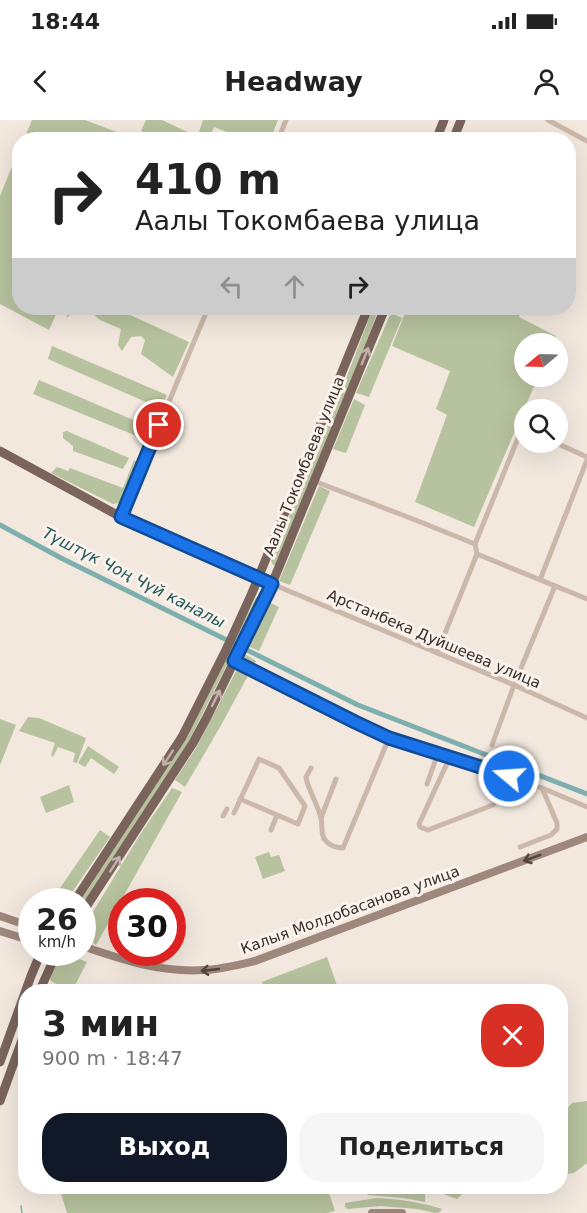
<!DOCTYPE html>
<html lang="ru">
<head>
<meta charset="utf-8">
<style>
	body { margin:0; font-family:"DejaVu Sans",sans-serif; background:#f6f6f6; color:#222; height:100vh; display:flex; flex-direction:column; font-size:22px; white-space:nowrap }
	* { box-sizing:border-box; margin:0 }
	p { font-size:20px; color:#767676 }
	.icon { flex:none; width:33px; height:33px; fill:none; stroke:currentColor; stroke-width:2; stroke-linecap:round; stroke-linejoin:round }
	.map { position:relative; flex:1; overflow:hidden }
	.side { position:absolute; left:18px; top:864px; width:550px; height:210px; display:flex; flex-direction:column; background:#fff; border-radius:24px; box-shadow:0 6px 24px #0002 }
	.side>* { flex:none }
	.banner { position:absolute; left:12px; top:12px; width:564px; height:183px; border-radius:24px; box-shadow:0 6px 24px #0002; background:#fff; color:#222; overflow:hidden }
	.needle { width:39px; rotate:251deg }
	.fabs { position:absolute; left:514px; top:213px; display:grid; gap:12px }
	.fabs a { display:grid; place-items:center; width:54px; height:54px; border-radius:50%; background:#fff; box-shadow:0 6px 24px #0002; font-size:30px }
	.speed { position:absolute; left:18px; top:768px; display:flex; gap:12px; font-size:30px; font-weight:700; text-align:center }
	.speed>* { display:grid; place-content:center; width:78px; height:78px; border-radius:50%; background:#fff; box-shadow:0 6px 24px #0002; line-height:1 }
	.speed small { font-size:15px; font-weight:400 }
	.speed .limit { border:9px solid #d22; background:#fff; color:#111 }
	.pin { position:absolute; display:grid; place-items:center; width:51px; height:51px; color:#fff; margin:-26px; border:3px solid #fff; border-radius:50%; box-shadow:0 2px 6px #0007 }
	.me { position:absolute; width:66px; margin:-33px; rotate:288deg; stroke-linejoin:round; filter:drop-shadow(0 0 4px #0008) }
	.turn { display:flex; align-items:center; gap:21px; height:126px; padding:0 24px; font-size:27px }
	.turn .icon { width:78px; height:78px; stroke-width:2.5 }
	.turn b { display:block; font-size:42px; line-height:51px }
	.lanes { display:flex; align-items:center; height:57px; padding:0 24px; background:#0003; justify-content:center; gap:30px; direction:ltr }
	.lanes .off { opacity:.35 }
	.round { display:grid; place-items:center; flex:none; width:63px; height:63px; border-radius:24px; background:#f6f6f6 }
	.head { display:flex; align-items:center; justify-content:space-between; height:102px; padding:0 24px }
	h1 { font-size:36px; font-weight:800; line-height:45px }
	.button { display:flex; gap:12px; margin-top:auto; padding:12px 24px }
	.button a { flex:1; height:69px; border-radius:24px; background:#111827; color:#fff; font-size:24px; font-weight:800; line-height:69px; text-align:center }
	.button a+a { background:#f6f6f6; color:#222 }
	.status { display:flex; justify-content:space-between; align-items:center; height:42px; padding:0 30px; background:#fff; direction:ltr }
	.status svg { height:16px; fill:currentColor }
	header { display:flex; justify-content:space-between; align-items:center; height:78px; padding:0 24px; background:#fff; font-size:27px; font-weight:800 }
	.map>svg:first-child { display:block }
	.green { fill:#b7c29e }
	.lines { fill:none; stroke-linecap:round; stroke-linejoin:round }
	.stream { stroke:#7eafaf; stroke-width:1.5 }
	.canal { stroke:#7eafaf; stroke-width:5 }
	.street { stroke:#cbb8aa; stroke-width:5 }
	.secondary { stroke:#9e877b; stroke-width:8 }
	.primary { stroke:#7a645b; stroke-width:9 }
	.oneway { stroke:#c0b2aa }
	.oneway2 { stroke:#52443e }
	.route-casing { stroke:#114b97; stroke-width:15 }
	.route { stroke:#1a73e8; stroke-width:10 }
	.labels { text-anchor:middle; stroke-width:6; stroke-linejoin:round; paint-order:stroke }
	.street-label { font-size:15px; fill:#382e2a; stroke:#faf2eb }
	.water-label { font-size:16px; font-style:italic; fill:#1f585a; stroke:#faf2eb }
</style>
</head>
<body>
<div class="status"><b>18:44</b><svg viewBox="0 0 49 12"><path d="M0 12V9h3v3zM5 12V6h3v6zM10 12V3h3v9zM15 12V0h3v12zM26 1h20v11H26zM47 4h2v5h-2z"/></svg></div>
<header><svg class="icon" aria-label="back" viewBox="0 0 24 24"><path d="M15 5l-7 7 7 7"/></svg>Headway<svg class="icon" aria-label="person" viewBox="0 0 24 24"><circle cx="12" cy="8" r="4"/><path d="M4 21q1-7 8-7t8 7"/></svg></header>
<div class="map">
<svg width="587" height="1093" viewBox="0 0 587 1093">
	<rect width="100%" height="100%" fill="#f2e8de"/>
	<g class="green">
		<path d="M32,0H85L130,17L129,20L24,19Z"/>
		<path d="M146,0H162L202,19H161L141,11Z"/>
		<path d="M203,0H278L270,20L245,19L214,7L209,19L198,15Z"/>
		<path d="M19,29L20,188H59L49,210L0,184V76Z"/>
		<path d="M70,188H115L189,222L173,257L141,234L145,220L141,216L131,217L122,231L118,225L121,209L100,200L88,190L75,192L66,198Z"/>
		<path d="M373,188H379L330,318L275,445H273L271,441L274,432L336,285Z"/>
		<path d="M407,188H522L519,197L556,216L552,223L525,224V256L538,257L474,407L415,382L447,295L436,289L450,251L392,226Z"/>
		<path d="M391,193L402,198L369,277L356,273Z"/>
		<path d="M52,226L167,275L155,301L150,299L155,286L48,239Z"/>
		<path d="M39,260L143,304L139,317L33,274Z"/>
		<path d="M354,279L365,285L346,333L333,329Z"/>
		<path d="M67,311L129,338L123,349L73,331V326L63,318V312Z"/>
		<path d="M134,340L140,343L124,382L113,384L51,353L57,347L68,351L70,348L123,368Z"/>
		<path d="M319,366L330,371L290,465L279,461Z"/>
		<path d="M256,477L260,479L188,623L83,785L82,782H80L192,605Z"/>
		<path d="M268,482L279,487L259,531L248,526Z"/>
		<path d="M245,534L256,541L220,607L185,667L175,660L196,628Z"/>
		<path d="M28,597L39,598L86,618L77,643L73,642L75,633L58,627L53,637L51,635L55,623L19,611Z"/>
		<path d="M0,599L16,605L0,645Z"/>
		<path d="M88,626L119,647L114,654L91,638L85,647L78,643Z"/>
		<path d="M69,665L74,682L46,693L40,677Z"/>
		<path d="M172,668L182,672L96,825L83,816V808L141,713Z"/>
		<path d="M100,710L110,717L66,781H51Z"/>
		<path d="M269,732L271,737L279,735L285,751L263,759L255,737Z"/>
		<path d="M63,833L87,842L72,871H68L51,861L50,859L55,844Z"/>
		<path d="M327,837L339,871H265L262,862Z"/>
		<path d="M587,981V1043L574,1053L561,1055V996L572,983Z"/>
		<path d="M59,1067H327L335,1091L327,1093H67Z"/>
		<path d="M369,1067V1066L470,1067L457,1079L430,1069H425V1082L403,1078L367,1075Z"/>
		<path d="M376,1078C399,1079 420,1082 442,1089L440,1092L435,1093L417,1089L381,1086L348,1089L345,1087V1083Z"/>
	</g>
	<g class="lines">
		<path class="stream" d="M21,1086L22,1093"/>
		<path class="canal" d="M0,405L61,438L358,585L587,674"/>
		<g class="street">
			<path d="M548,0L587,21"/>
			<path d="M278,20L286,0"/>
			<path d="M554,322L587,337"/>
			<path d="M314,361L418,401L475,424"/>
			<path d="M121,397L208,188"/>
			<path d="M477,434L587,479"/>
			<path d="M540,460L587,340"/>
			<path d="M272,464L514,565L587,598"/>
			<path d="M437,533L477,434L475,424L522,308L525,309"/>
			<path d="M234,542L355,602L389,618L509,656L542,668L587,687"/>
			<path d="M492,625L514,565L555,466"/>
			<path d="M450,637L419,704L420,707L428,710L493,685L501,675L509,656"/>
			<path d="M311,648L306,657L307,662C311,674 318,686 321,698C323,705 320,716 326,721C330,726 338,728 343,728L389,618"/>
			<path d="M427,664L438,633"/>
			<path d="M234,693L259,639L279,648L305,686L298,704L240,679"/>
			<path d="M223,696L227,689"/>
			<path d="M321,698L336,659"/>
			<path d="M271,710L277,695"/>
			<path d="M520,727L551,715L557,709V703L542,668"/>
		</g>
		<g class="secondary">
			<path d="M0,796L32,807"/>
			<path d="M0,811L32,821"/>
			<path d="M82,826C123,840 161,853 205,850C222,849 238,845 255,841L587,717"/>
			<path d="M372,1093H402"/>
		</g>
		<g class="primary">
			<path d="M436,20L444,0"/>
			<path d="M453,20L461,0"/>
			<path d="M0,331L121,397L219,441L262,459"/>
			<path d="M74,782L182,617L225,532L252,473L368,188"/>
			<path d="M82,793L193,623L207,597L272,464L385,188"/>
			<path d="M39,872L57,832"/>
			<path d="M0,942L31,856L41,832"/>
			<path d="M0,981L26,909"/>
		</g>
	</g>
	<defs><path id="oneway-shaft" d="M-6 0H5M1.5-3L5.5 0L1.5 3" fill="none" stroke-width="1.6" stroke-linecap="round" stroke-linejoin="round" transform="scale(1.5)"/></defs>
	<g class="oneway">
		<use href="#oneway-shaft" transform="translate(365 236) rotate(-68)"/>
		<use href="#oneway-shaft" transform="translate(216 578) rotate(-64)"/>
		<use href="#oneway-shaft" transform="translate(168 638) rotate(123)"/>
		<use href="#oneway-shaft" transform="translate(115 744) rotate(-57)"/>
	</g>
	<g class="oneway2">
		<use href="#oneway-shaft" transform="translate(532 738) rotate(160)"/>
		<use href="#oneway-shaft" transform="translate(210 850) rotate(174)"/>
	</g>
	<g class="lines">
		<defs>
			<path id="route" d="M159,305L121,397L272,464L234,541L355,602L389,618L509,656"/>
		</defs>
		<use href="#route" class="route-casing"/>
		<use href="#route" class="route"/>
	</g>
	<g class="labels">
		<g class="street-label">
			<text transform="translate(304 346) rotate(-68)" y="5">Аалы Токомбаева улица</text>
			<text transform="translate(434 519) rotate(23)" y="5">Арстанбека Дуйшеева улица</text>
			<text transform="translate(350 790) rotate(-20)" y="5">Калыя Молдобасанова улица</text>
		</g>
		<g class="water-label">
			<text transform="translate(134 457) rotate(27)" y="6">Түштүк Чоң Чүй каналы</text>
		</g>
	</g>
</svg>
<div class="fabs">
<a><svg class="needle" viewBox="-14 -14 28 28"><path d="M0-13l5 13h-10z" fill="#e53935"/><path d="M0 13l5-13h-10z" fill="#767676"/></svg></a>
<a><svg class="icon" aria-label="search" viewBox="0 0 24 24"><circle cx="10" cy="10" r="6"/><path d="M15 15l6 6"/></svg></a>
</div>
<div class="speed"><div>26<small>km/h</small></div><div class="limit">30</div></div>
<div class="pin" style="left:159px;top:305px;background:#d93025"><svg class="icon" aria-label="arrive" viewBox="0 0 24 24"><path d="M6 21V4h12l-3 4 3 4H6"/></svg></div>
<svg class="me" style="left:509px;top:656px" viewBox="-20 -20 40 40"><circle r="17" fill="#1a73e8" stroke="#fff" stroke-width="3"/><path d="M0-11L8 9 0 5-8 9z" fill="#fff"/></svg>
<div class="banner">
<div class="turn"><svg class="icon" aria-label="right" viewBox="0 0 24 24"><path d="M7 20v-9h11M14 6l5 5-5 5"/></svg><div><b>410 m</b>Аалы Токомбаева улица</div></div>
<div class="lanes"><svg class="icon off" aria-label="left" viewBox="0 0 24 24"><path d="M17 20v-9H6M10 6l-5 5 5 5"/></svg><svg class="icon off" aria-label="ahead" viewBox="0 0 24 24"><path d="M12 20V5M6 11l6-6 6 6"/></svg><svg class="icon" aria-label="right" viewBox="0 0 24 24"><path d="M7 20v-9h11M14 6l5 5-5 5"/></svg></div>
</div>
<section class="side">
<div class="head"><div><h1>3 мин</h1><p>900 m · 18:47</p></div><a class="round" style="background:#d93025;color:#fff"><svg class="icon" aria-label="close" viewBox="0 0 24 24"><path d="M6 6l12 12M18 6L6 18"/></svg></a></div>
<div class="button"><a>Выход</a><a>Поделиться</a></div>
</section>
</div>
</body>
</html>
